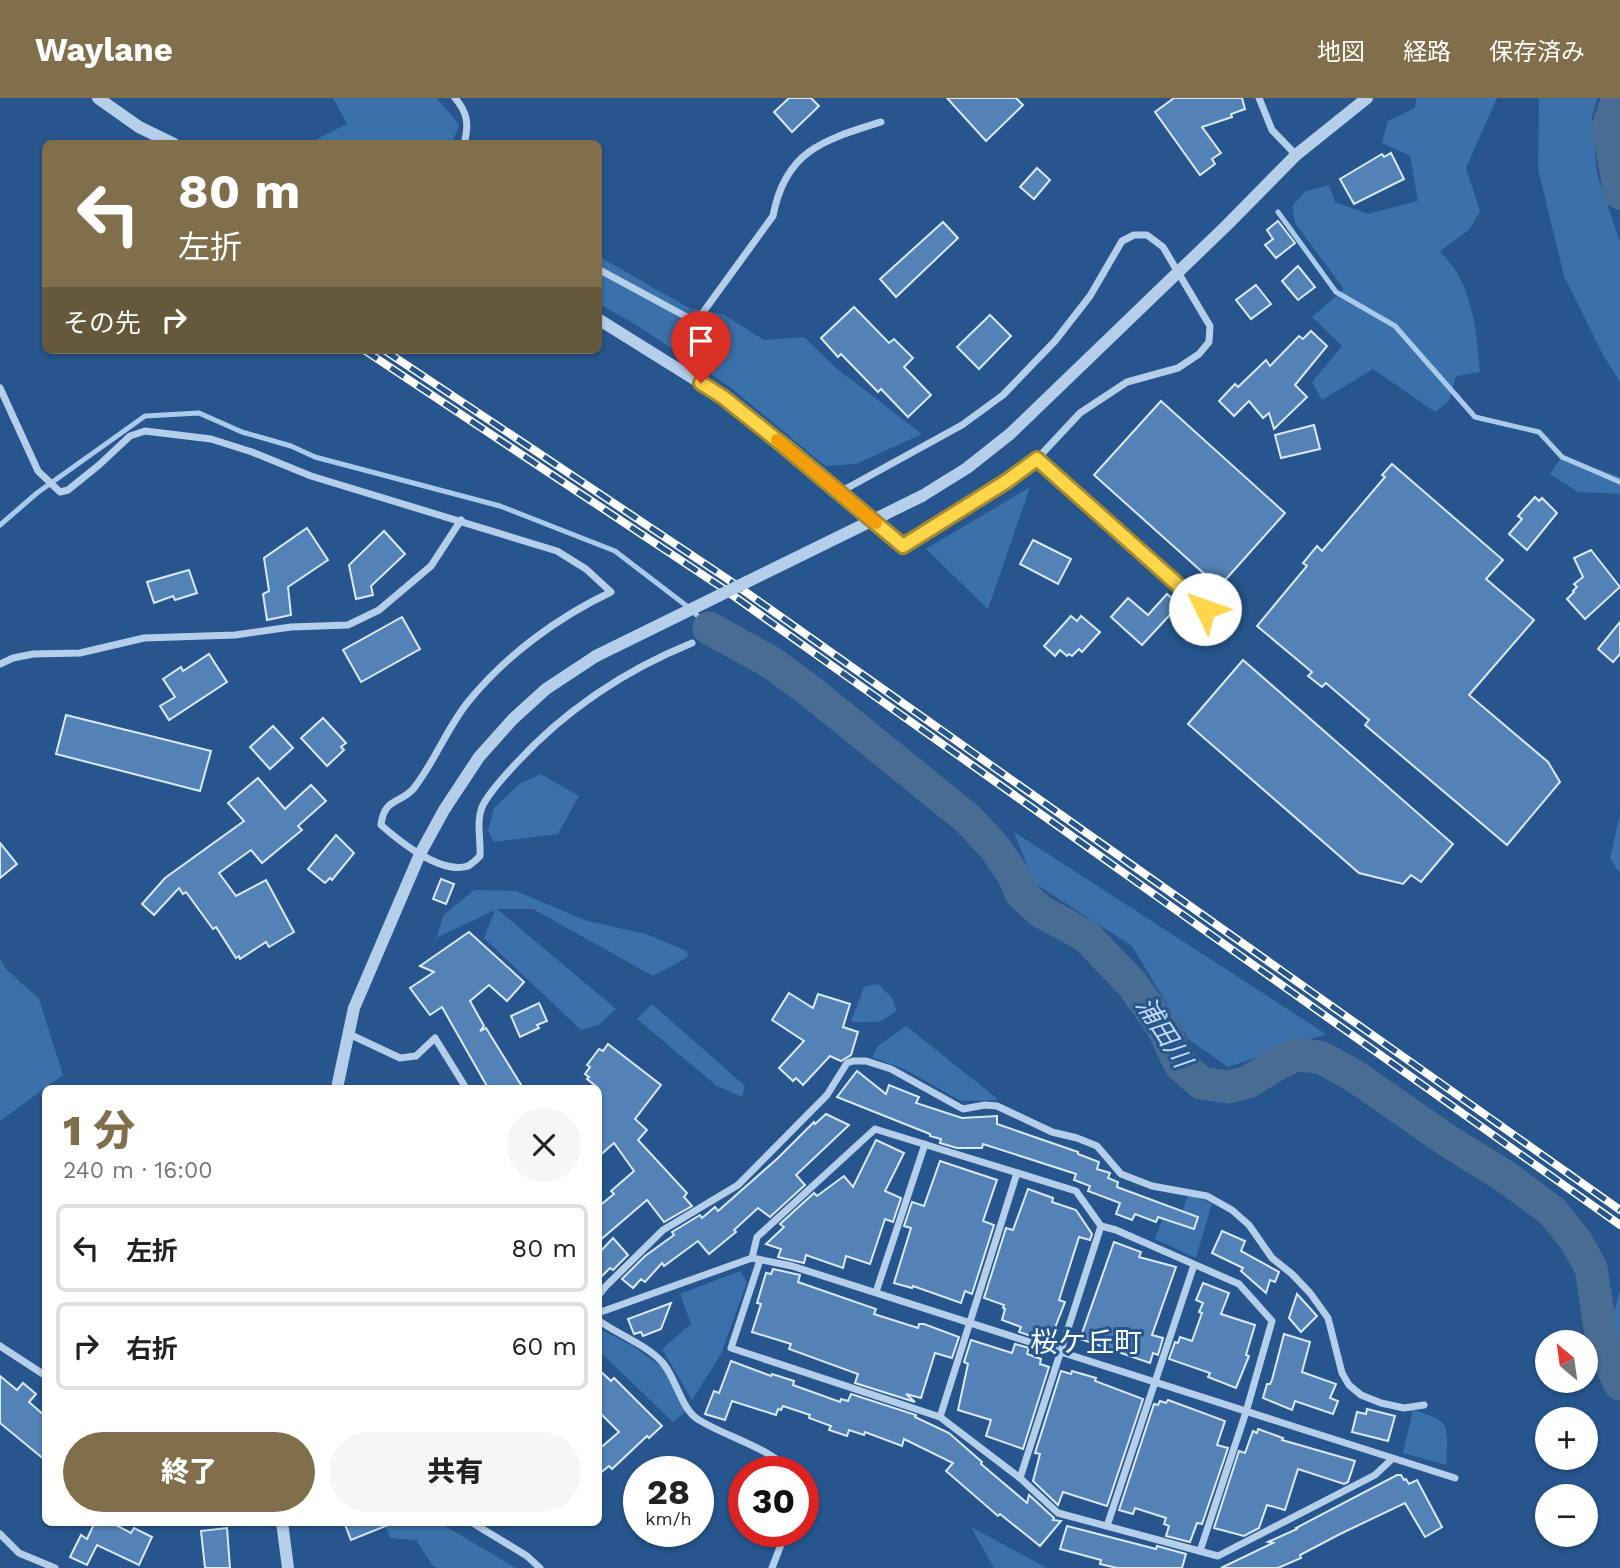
<!DOCTYPE html>
<html lang="ja">
<head>
<meta charset="utf-8">
<style>
	body { margin:0; font-family:"Work Sans","Noto Sans JP",sans-serif; background:#f6f6f6; color:#222; height:100vh; display:flex; flex-direction:column; font-size:26px; white-space:nowrap }
	* { box-sizing:border-box; margin:0 }
	p { font-size:23px; color:#767676 }
	.icon { flex:none; width:38px; height:38px; fill:none; stroke:currentColor; stroke-width:2; stroke-linecap:round; stroke-linejoin:round }
	.map { position:relative; flex:1; overflow:hidden }
	.side { position:absolute; left:42px; top:987px; width:560px; height:441px; display:flex; flex-direction:column; background:#fff; border-radius:10px; box-shadow:0 2px 5px #0004 }
	.side>* { flex:none }
	.hud { position:absolute; left:42px; top:42px; width:560px; height:214px; border-radius:10px; box-shadow:0 2px 5px #0004; background:#806f4a; color:#fff; overflow:hidden }
	.needle { width:46px; rotate:331deg }
	.controls { position:absolute; left:1535px; top:1232px; display:grid; gap:14px }
	.controls a { display:grid; place-items:center; width:63px; height:63px; border-radius:50%; background:#fff; box-shadow:0 2px 5px #0004; font-size:35px }
	.speed { position:absolute; left:623px; top:1358px; display:flex; gap:14px; font-size:35px; font-weight:700; text-align:center }
	.speed>* { display:grid; place-content:center; width:91px; height:91px; border-radius:50%; background:#fff; box-shadow:0 2px 5px #0004; line-height:1 }
	.speed small { font-size:18px; font-weight:400 }
	.speed .limit { border:10px solid #d22; background:#fff; color:#111 }
	.pin { position:absolute; display:grid; place-items:center; width:60px; height:60px; color:#fff; margin:-72px -30px; border-radius:50% 50% 50% 0; rotate:-45deg; box-shadow:0 0 7px #0007 }
	.pin .icon { rotate:45deg }
	.me { position:absolute; width:77px; margin:-38px; rotate:312deg; stroke-linejoin:round; filter:drop-shadow(0 0 5px #0008) }
	.turn { display:flex; align-items:center; gap:24px; height:147px; padding:0 21px; font-size:32px }
	.turn .icon { width:91px; height:91px; stroke-width:2.5 }
	.turn b { display:block; font-size:49px; line-height:60px }
	.then { display:flex; align-items:center; height:66px; padding:0 21px; background:#0003; gap:14px; font-size:26px }
	.round { display:grid; place-items:center; flex:none; width:74px; height:74px; border-radius:37px; background:#f6f6f6 }
	.head { display:flex; align-items:center; justify-content:space-between; height:119px; padding:0 21px }
	h1 { font-size:42px; font-weight:800; line-height:52px; color:#806f4a }
	.cta { display:flex; gap:14px; margin-top:auto; padding:14px 21px }
	.cta a { flex:1; height:80px; border-radius:42px; background:#806f4a; color:#fff; font-size:28px; font-weight:800; line-height:80px; text-align:center }
	.cta a+a { background:#f6f6f6; color:#222 }
	ul { padding:0; list-style:none }
	li { display:flex; align-items:center; gap:21px; height:88px; margin:0 14px 10px; padding:0 7px; border:4px solid #e0e0e0; border-radius:10px }
	li div { flex:1 }
	li b { display:block; font-size:26px }
	li em { font-style:normal }
	header { display:flex; align-items:center; gap:42px; box-sizing:border-box; height:98px; padding:0 35px; background:#806f4a; color:#fff }
	header strong { font-size:33px }
	nav { display:flex; gap:38px; margin-inline-start:auto; font-size:24px }
	.map>svg:first-child { display:block }
	.green { fill:#3a71aa }
	.lines { fill:none; stroke-linecap:round; stroke-linejoin:round }
	.stream { stroke:#aacaeb; stroke-width:5 }
	.river { stroke:#496c92; stroke-width:33 }
	.building { fill:#5282b6; stroke:#dae9f8; stroke-width:2 }
	.minor { stroke:#b5cfeb; stroke-width:7 }
	.tertiary { stroke:#b5cfeb; stroke-width:12 }
	.rail-casing { stroke:#fff; stroke-width:8 }
	.rail { stroke:#26568d; stroke-width:5; stroke-dasharray:16; stroke-linecap:butt }
	.tertiary-bridge { stroke:#b5cfeb; stroke-width:12 }
	.route-casing { stroke:#a68a30; stroke-width:18 }
	.route { stroke:#ffd54a; stroke-width:12 }
	.slow { stroke:#f59e0b; stroke-width:12 }
	.labels { text-anchor:middle; stroke-width:6; stroke-linejoin:round; paint-order:stroke }
	.water-label { font-size:26px; font-style:italic; fill:#c1d9f2; stroke:#26568d }
	.quarter-label { font-size:28px; fill:#fff; stroke:#26568d }
</style>
</head>
<body>
<header>
<strong>Waylane</strong>
<nav><a>地図</a><a>経路</a><a>保存済み</a></nav>
</header>
<div class="map">
<svg width="1620" height="1470" viewBox="0 0 1620 1470">
	<rect width="100%" height="100%" fill="#26568d"/>
	<g class="green">
		<path d="M333,0H437L459,27L452,45H309L347,26Z"/>
		<path d="M1416,0H1497L1466,70L1480,113L1470,131L1440,153C1446,160 1452,167 1457,175C1473,200 1478,244 1480,274L1456,278L1449,303L1435,314L1373,271L1322,302L1312,284L1342,248L1312,219L1344,191L1295,125L1292,108L1306,93L1329,87L1335,104L1368,116L1418,103L1410,58L1382,45L1388,23L1415,10Z"/>
		<path d="M1539,0H1597L1592,19L1597,76L1620,144V284L1603,257L1564,178L1538,71Z"/>
		<path d="M598,158L689,210L723,216L764,242L804,239L836,270L922,336L856,366L825,368L730,289L630,223L599,206Z"/>
		<path d="M1562,358L1620,379V396L1578,394L1550,376Z"/>
		<path d="M1030,389L988,511L926,451Z"/>
		<path d="M541,676L579,698L558,736L494,744L488,733L494,710L519,686Z"/>
		<path d="M1620,716V775L1610,760Z"/>
		<path d="M1014,734L1326,936L1228,969L1188,941L1132,848L1034,785Z"/>
		<path d="M474,792L516,793L587,823L646,836L687,853L688,859L653,878L533,811H497L616,911L598,927L581,932L484,840L495,812L436,840L444,817Z"/>
		<path d="M0,861L6,871L39,901L63,977L0,1023Z"/>
		<path d="M878,886L892,900L897,913L879,924C869,923 861,926 851,923L864,889Z"/>
		<path d="M652,906L745,988L742,999L717,988L637,921Z"/>
		<path d="M906,928L999,1002L961,1003L906,972L872,959L878,948Z"/>
		<path d="M1188,1097L1212,1105L1196,1160L1155,1141L1162,1122L1178,1126Z"/>
		<path d="M740,1173L747,1184L721,1256L692,1302L662,1251L691,1226L680,1196Z"/>
		<path d="M1620,1192V1260L1617,1254L1614,1214Z"/>
		<path d="M598,1230L633,1248L662,1269L686,1313L673,1324L599,1253Z"/>
		<path d="M1413,1312C1455,1324 1446,1328 1447,1367L1403,1355Z"/>
		<path d="M384,1425H440L516,1470H438L433,1468L416,1442L390,1440Z"/>
		<path d="M971,1429L1045,1469L1046,1470H994Z"/>
	</g>
	<g class="lines">
		<g class="stream">
			<path d="M1278,114L1336,194L1395,228L1475,319L1539,334L1562,359L1620,384"/>
			<path d="M0,427L37,395L145,318L199,315L242,334L291,348L315,359L500,408L615,453L692,512L709,530"/>
		</g>
		<g class="river">
			<path d="M1618,0L1608,29L1620,95"/>
			<path d="M709,530L772,565L810,593L968,721L995,750L1014,778L1021,795L1040,813L1086,838L1132,886L1162,928L1180,966L1201,985L1228,989L1248,984L1279,965L1297,957L1320,959L1353,977L1448,1043L1503,1077L1552,1113L1576,1143L1591,1170L1603,1248L1620,1286"/>
		</g>
	</g>
	<g class="building">
		<path d="M789,0H811L819,8L792,34L774,14Z"/>
		<path d="M947,0H1016L1023,7L986,43Z"/>
		<path d="M1174,0H1242L1245,11L1231,16L1232,19L1202,29L1221,55L1212,61L1215,66L1200,77L1155,14Z"/>
		<path d="M1391,55L1404,81L1354,106L1340,81L1382,56L1384,59Z"/>
		<path d="M1037,70L1050,82L1034,101L1020,89Z"/>
		<path d="M1278,123L1295,145L1276,160L1265,147L1273,141L1267,132Z"/>
		<path d="M943,124L958,140L896,199L880,181Z"/>
		<path d="M1298,168L1315,189L1298,202L1282,183Z"/>
		<path d="M1256,187L1271,206L1251,221L1236,202Z"/>
		<path d="M854,209L889,245L894,241L913,260L904,269L931,297L908,319L881,291L878,294L841,256L838,259L821,240Z"/>
		<path d="M990,217L1011,238L979,271L957,249Z"/>
		<path d="M1311,233L1327,248L1295,287L1307,299L1274,331L1269,315L1263,320L1249,303L1234,318L1219,303L1235,286L1238,289L1266,262L1270,268L1299,238L1303,241Z"/>
		<path d="M1161,303L1285,415L1219,489L1094,377Z"/>
		<path d="M1314,327L1320,351L1281,360L1275,337Z"/>
		<path d="M1392,366L1503,462L1486,481L1534,522L1469,597L1548,664L1560,684L1507,747L1365,627L1369,622L1326,585L1322,589L1308,578L1312,574L1257,528L1307,468L1303,465L1317,448L1322,453L1385,379L1382,377Z"/>
		<path d="M1535,399L1539,403L1542,400L1557,415L1527,452L1509,436L1522,421L1518,418Z"/>
		<path d="M307,430L328,462L288,489L291,517L267,522L263,496L269,493L264,460Z"/>
		<path d="M384,433L405,456L371,488L373,497L356,501L349,467Z"/>
		<path d="M1033,442L1071,461L1058,486L1020,466Z"/>
		<path d="M1591,452L1620,489L1585,521L1567,501L1574,494L1573,493L1577,489L1574,486L1583,479L1574,460Z"/>
		<path d="M189,472L197,495L175,502L173,498L154,505L147,484Z"/>
		<path d="M1167,496L1179,507L1142,547L1111,519L1128,500L1148,517Z"/>
		<path d="M1071,518L1077,523L1081,518L1100,534L1082,554L1079,551L1072,558L1069,556L1067,558L1060,552L1055,558L1044,548Z"/>
		<path d="M402,519L420,551L361,584L343,552Z"/>
		<path d="M1620,524V556L1613,564L1598,551Z"/>
		<path d="M209,556L227,584L169,622L160,608L175,599L163,581L181,569L183,573Z"/>
		<path d="M1243,562L1453,746L1421,784L1411,777L1403,786L1359,775L1188,626Z"/>
		<path d="M66,617L211,653L200,693L56,656Z"/>
		<path d="M323,620L346,645L341,649L344,652L327,668L301,640Z"/>
		<path d="M273,628L293,650L270,671L250,649Z"/>
		<path d="M258,680L285,711L311,687L326,703L298,728L302,732L262,765L251,752L219,775L236,798L266,782L294,834L269,849L266,844L240,861L239,858L236,860L216,829L213,831L186,794L183,796L179,790L154,817L142,806L165,780L244,723L228,705Z"/>
		<path d="M336,737L354,755L332,782L330,780L325,785L308,771Z"/>
		<path d="M0,745L17,766L0,780Z"/>
		<path d="M441,781L454,786L446,806L433,801Z"/>
		<path d="M469,834L524,884L507,903L489,887L470,903L484,928L480,933L486,930L523,990H488L442,909L430,917L410,890L434,874L420,868Z"/>
		<path d="M789,895L813,910L818,896L850,906L843,929L858,934L851,957L841,963L830,958L803,987L796,980L793,983L779,970L804,943L772,922Z"/>
		<path d="M539,905L547,923L537,927L539,930L520,939L511,918Z"/>
		<path d="M608,946L661,987L635,1021L647,1032L638,1042L687,1095L684,1099L692,1108L664,1124L647,1102L598,1144V1109L614,1096L611,1093L634,1073L614,1045L598,1059V990L587,981L589,979L585,976L590,969L587,967L599,951L603,953Z"/>
		<path d="M857,973L886,996L889,987L919,999L916,1005L962,1020L997,1018V1026L1078,1054V1056L1099,1064L1097,1071L1110,1075L1108,1080L1118,1084L1117,1089L1198,1119L1194,1131L1158,1119L1156,1124L1135,1116L1132,1122L1116,1116L1120,1105L1088,1093L1090,1088L1074,1082L1076,1076L983,1046L982,1050H957L940,1045L941,1041L930,1038V1036L837,999Z"/>
		<path d="M826,1016L849,1027L796,1077L805,1087L770,1119L758,1110L734,1132L736,1134L709,1156L698,1143L664,1168L662,1165L645,1184L641,1181L633,1190L622,1181L645,1158L674,1137L672,1134L700,1117L702,1120L715,1109L718,1113L778,1060L814,1024L815,1026Z"/>
		<path d="M876,1042L904,1055L885,1093L901,1100L893,1124L885,1121L870,1166L846,1158L843,1170L806,1157L804,1165L778,1159L781,1151L766,1146L784,1129L780,1126L814,1095L817,1098L844,1078L853,1089Z"/>
		<path d="M940,1063L997,1082L983,1123L994,1127L972,1196L965,1193L961,1205L913,1188L912,1190L894,1185L911,1130L904,1128L912,1104L924,1108Z"/>
		<path d="M1028,1091L1053,1100L1052,1104L1076,1112L1092,1136L1090,1142L1079,1139L1059,1202L1065,1204L1053,1235L1037,1229L1034,1239L1019,1234L1021,1229L1002,1222L1005,1211L1003,1210L1004,1207L984,1200L1006,1130L1013,1132Z"/>
		<path d="M1222,1133L1245,1143L1241,1153L1279,1174L1275,1184L1270,1182L1266,1195L1241,1173L1243,1170L1212,1155Z"/>
		<path d="M613,1140L628,1157L613,1172L610,1170L598,1182V1156Z"/>
		<path d="M1114,1144L1141,1154L1139,1159L1176,1169L1152,1237L1163,1240L1158,1257L1153,1255L1150,1265L1080,1241Z"/>
		<path d="M773,1171L800,1177L798,1184L876,1211L874,1216L918,1230L919,1226H924L959,1239L952,1260L935,1255L921,1300L906,1296L915,1304L855,1285L858,1276L789,1251L791,1246L752,1234L761,1206L757,1205L766,1175L771,1176Z"/>
		<path d="M1203,1185L1229,1195L1221,1216L1255,1227L1246,1257L1249,1258L1236,1290L1208,1279L1210,1275L1169,1261L1175,1244L1178,1245L1180,1239L1192,1243L1202,1215L1199,1214L1203,1205L1196,1202Z"/>
		<path d="M1297,1196L1317,1218L1301,1234L1289,1220Z"/>
		<path d="M671,1205L661,1231L643,1238L641,1234L634,1236L628,1221Z"/>
		<path d="M1284,1236L1310,1244L1302,1274L1336,1286L1330,1300L1338,1303L1333,1316L1295,1303L1292,1312L1263,1300L1267,1286H1270L1272,1282Z"/>
		<path d="M971,1242L1012,1255L1015,1246L1029,1250L1027,1256L1041,1261L1040,1266L1049,1269L1023,1351L986,1338L991,1322L958,1312L968,1266L964,1264Z"/>
		<path d="M731,1263L771,1278L772,1276L794,1283L793,1287L840,1304L841,1301L848,1303L851,1296L916,1317L915,1319L949,1335L982,1364L981,1366L1027,1405L1029,1397L1054,1420L1053,1422L1061,1423L1040,1448L1000,1416L998,1418L946,1373L953,1365L904,1341L902,1348L865,1334L864,1337L849,1332L847,1338L829,1332L831,1328L809,1320L810,1317L783,1308L781,1312L778,1311L776,1317L732,1303L725,1322L705,1316L714,1293L719,1295Z"/>
		<path d="M598,1271L611,1283L614,1280L662,1328L649,1340L647,1338L612,1371L609,1368L598,1377V1352L619,1334L598,1313Z"/>
		<path d="M1061,1273L1071,1276L1072,1273L1096,1280L1095,1283L1143,1301L1107,1408L1063,1394L1058,1407L1033,1383L1040,1356L1035,1355Z"/>
		<path d="M0,1278L17,1292L23,1285L36,1296L29,1304L46,1319V1363L0,1325Z"/>
		<path d="M1168,1302L1225,1323L1217,1347L1228,1350L1202,1426L1197,1425L1190,1444L1166,1438L1169,1428L1164,1426L1166,1420L1135,1410L1133,1416L1119,1412L1154,1306L1158,1307L1160,1303L1166,1305Z"/>
		<path d="M1367,1311L1395,1318L1388,1343L1352,1334L1357,1314L1366,1316Z"/>
		<path d="M1258,1331L1283,1340L1282,1342L1355,1363L1348,1384L1344,1386L1298,1371L1285,1412L1267,1407L1259,1430L1244,1438L1214,1430L1239,1353L1245,1355L1253,1333L1257,1335Z"/>
		<path d="M1397,1377H1401L1404,1382L1406,1381L1409,1386L1417,1382L1442,1429L1425,1439L1405,1405L1340,1436L1300,1457L1301,1460L1278,1470H1221L1273,1445L1268,1444L1297,1431L1296,1430Z"/>
		<path d="M95,1424H110L131,1435L134,1430L152,1439L139,1467L97,1447L87,1467L70,1459L81,1437L87,1441Z"/>
		<path d="M344,1424H392L393,1425L351,1442Z"/>
		<path d="M1067,1428L1156,1451L1157,1448L1186,1456L1182,1470H1117L1100,1466L1101,1462L1060,1451Z"/>
		<path d="M227,1430L230,1470H205L201,1433Z"/>
	</g>
	<g class="lines">
		<g class="minor">
			<path d="M455,0C468,15 469,27 464,46"/>
			<path d="M1259,0L1272,32L1296,57"/>
			<path d="M598,171L696,224L773,118C785,53 823,42 881,24"/>
			<path d="M0,290L38,373L60,394L68,392L99,367L130,338L145,333L211,341L252,354L311,378L557,453L586,471L611,494C558,519 505,558 468,604C447,630 435,663 414,690C401,706 384,699 381,727C399,743 441,777 468,768C472,766 477,761 480,758C481,742 476,724 482,709C488,696 501,682 511,671C561,615 623,573 692,545"/>
			<path d="M1037,361L1205,511"/>
			<path d="M840,394L962,327L1003,297L1055,243L1090,198L1122,143L1134,137H1147L1163,149L1210,228L1209,244L1199,256L1178,270L1127,284L1080,315L1037,361L1007,383L903,448"/>
			<path d="M0,566L13,560L33,556L80,555L144,540L235,537L291,529L348,527L379,512L431,468L461,422"/>
			<path d="M349,936L400,960L416,958L435,940L466,990"/>
			<path d="M1101,1128L1116,1132L1239,1186L1272,1223L1246,1314L1200,1453"/>
			<path d="M752,1160L757,1139L875,1031L1076,1093L1101,1128L1020,1380"/>
			<path d="M760,1162L731,1250L940,1319L1020,1380L1058,1415L1218,1458L1375,1377L1392,1361"/>
			<path d="M876,1194L925,1046"/>
			<path d="M598,1198L605,1189L663,1132L738,1087L827,997L847,965L853,963H866L891,971L963,1011L985,1007L997,1008L1052,1034L1077,1040L1097,1048L1121,1076L1152,1088L1207,1098L1232,1112L1249,1127L1272,1160L1292,1176L1310,1195L1328,1220L1342,1275L1349,1287L1361,1297L1381,1305L1404,1310L1424,1307"/>
			<path d="M598,1215L752,1160L792,1168L1455,1380"/>
			<path d="M598,1222C617,1236 647,1247 662,1264C675,1278 681,1309 696,1320C718,1336 777,1352 789,1374"/>
			<path d="M0,1248L46,1278"/>
			<path d="M940,1319L1017,1075"/>
			<path d="M471,1424L527,1458L540,1470"/>
			<path d="M1107,1428L1194,1167"/>
			<path d="M0,1436L19,1455L55,1470"/>
			<path d="M772,1470L782,1444V1433"/>
		</g>
		<g class="tertiary">
			<path d="M98,0L139,29L174,46"/>
			<path d="M598,221L723,299L903,448"/>
			<path d="M922,398L967,370L1010,336L1227,127L1296,57L1367,0"/>
			<path d="M337,990L354,910L420,756L444,712L479,659L513,621L546,591L596,558"/>
			<path d="M282,1424L288,1470"/>
		</g>
		<defs>
			<g id="rail">
				<path d="M364,252L721,489L1620,1127"/>
				<path d="M384,252L726,480L1620,1112"/>
			</g>
		</defs>
		<use href="#rail" class="rail-casing"/>
		<use href="#rail" class="rail"/>
		<path class="tertiary-bridge" d="M596,558L922,398"/>
	</g>
	<g class="lines">
		<defs>
			<path id="route" d="M701,285L723,299L783,347L903,448L1007,383L1037,361L1205,511"/>
		</defs>
		<use href="#route" class="route-casing"/>
		<use href="#route" class="route"/>
		<path class="slow" d="M777,342L876,425"/>
	</g>
	<g class="labels">
		<g class="water-label">
			<text transform="translate(1164 934) rotate(57)" y="9">浦田川</text>
		</g>
		<g class="quarter-label">
			<text x="1086" y="1254">桜ケ丘町</text>
		</g>
	</g>
</svg>
<div class="controls">
<a><svg class="needle" viewBox="-14 -14 28 28"><path d="M0-13l5 13h-10z" fill="#e53935"/><path d="M0 13l5-13h-10z" fill="#767676"/></svg></a>
<a>+</a>
<a>−</a>
</div>
<div class="speed"><div>28<small>km/h</small></div><div class="limit">30</div></div>
<div class="pin" style="left:701px;top:285px;background:#d93025"><svg class="icon" aria-label="arrive" viewBox="0 0 24 24"><path d="M6 21V4h12l-3 4 3 4H6"/></svg></div>
<svg class="me" style="left:1205px;top:511px" viewBox="-20 -20 40 40"><circle r="19" fill="#fff"/><path d="M0-13L10 11 0 6-10 11z" fill="#ffd54a"/></svg>
<div class="hud">
<div class="turn"><svg class="icon" aria-label="left" viewBox="0 0 24 24"><path d="M17 20v-9H6M10 6l-5 5 5 5"/></svg><div><b>80 m</b>左折</div></div>
<div class="then">その先<svg class="icon" aria-label="right" viewBox="0 0 24 24"><path d="M7 20v-9h11M14 6l5 5-5 5"/></svg></div>
</div>
<section class="side">
<div class="head"><div><h1>1 分</h1><p>240 m · 16:00</p></div><a class="round"><svg class="icon" aria-label="close" viewBox="0 0 24 24"><path d="M6 6l12 12M18 6L6 18"/></svg></a></div>
<ul>
<li><svg class="icon" aria-label="left" viewBox="0 0 24 24"><path d="M17 20v-9H6M10 6l-5 5 5 5"/></svg><div><b>左折</b></div><em>80 m</em></li>
<li><svg class="icon" aria-label="right" viewBox="0 0 24 24"><path d="M7 20v-9h11M14 6l5 5-5 5"/></svg><div><b>右折</b></div><em>60 m</em></li>
</ul>
<div class="cta"><a>終了</a><a>共有</a></div>
</section>
</div>
</body>
</html>
